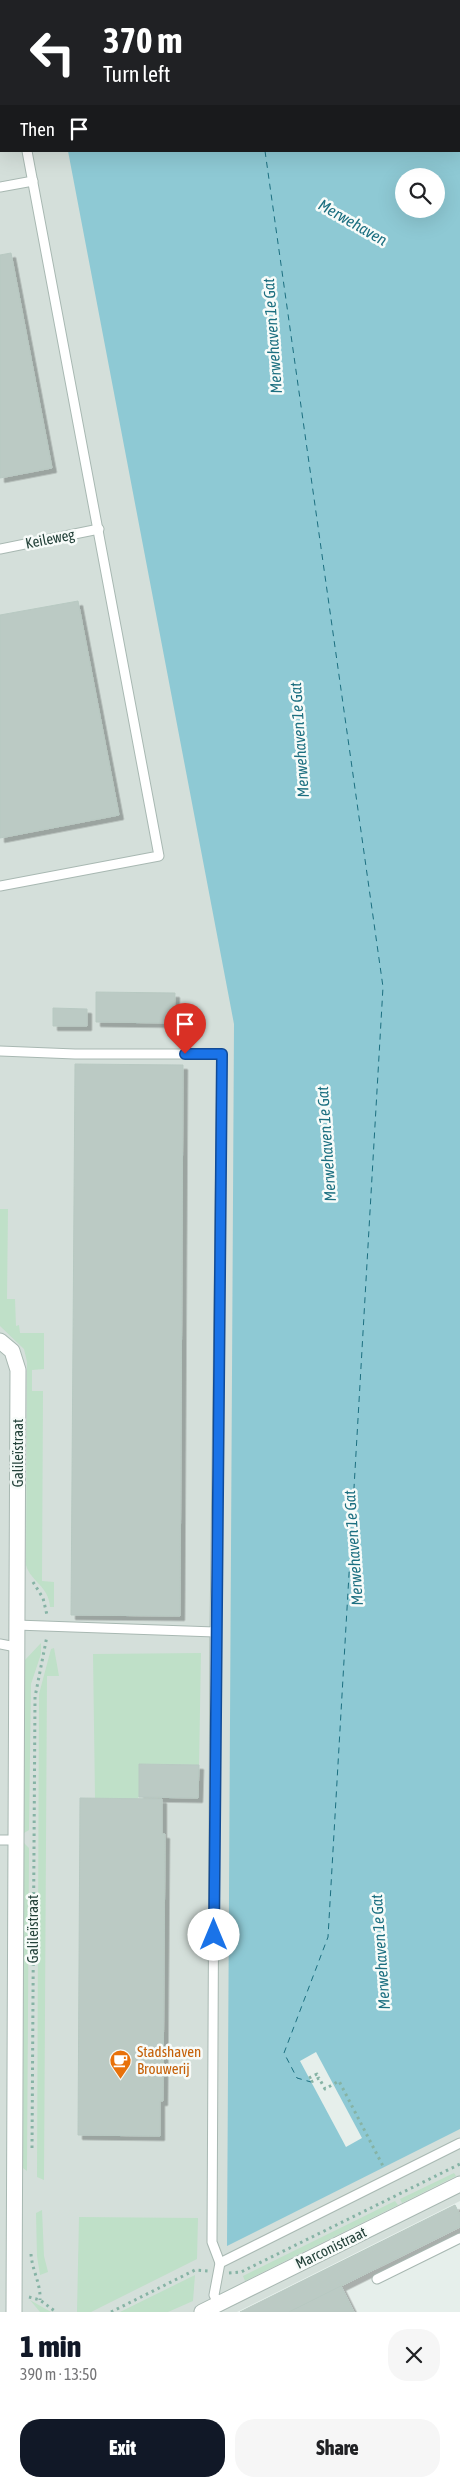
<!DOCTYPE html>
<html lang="en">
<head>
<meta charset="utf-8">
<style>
	body { margin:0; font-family:"Asap Condensed",sans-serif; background:#f6f6f6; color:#202124; height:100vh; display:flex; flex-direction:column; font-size:19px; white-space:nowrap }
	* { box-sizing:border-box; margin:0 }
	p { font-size:16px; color:#757577 }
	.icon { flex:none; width:28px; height:28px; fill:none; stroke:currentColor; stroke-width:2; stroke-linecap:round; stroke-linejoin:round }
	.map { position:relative; height:2312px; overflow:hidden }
	.sheet { display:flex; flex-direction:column; background:#fff; flex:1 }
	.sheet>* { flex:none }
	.guide { position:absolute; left:0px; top:0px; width:460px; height:152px; box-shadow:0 5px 20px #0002; background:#202124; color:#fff; overflow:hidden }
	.tools { position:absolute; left:395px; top:168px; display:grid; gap:10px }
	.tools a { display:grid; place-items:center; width:50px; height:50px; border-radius:50%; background:#fff; box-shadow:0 5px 20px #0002; font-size:25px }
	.pin { position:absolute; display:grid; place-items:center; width:42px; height:42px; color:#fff; margin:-51px -21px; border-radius:50% 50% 50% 0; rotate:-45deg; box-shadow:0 0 5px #0007 }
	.pin .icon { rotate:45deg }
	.me { position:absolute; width:55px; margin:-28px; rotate:0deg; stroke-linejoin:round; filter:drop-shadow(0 0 4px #0008) }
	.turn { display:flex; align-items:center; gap:18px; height:105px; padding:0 20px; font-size:22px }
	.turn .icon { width:65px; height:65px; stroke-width:2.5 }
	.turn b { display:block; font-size:35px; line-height:42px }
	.then { display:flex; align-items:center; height:48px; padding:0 20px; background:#0003; gap:10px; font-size:19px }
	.round { display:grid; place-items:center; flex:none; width:52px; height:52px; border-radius:20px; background:#f6f6f6 }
	.overview { display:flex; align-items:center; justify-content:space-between; height:85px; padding:0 20px }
	h1 { font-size:30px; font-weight:800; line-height:38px; color:#111827 }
	.button { display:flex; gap:10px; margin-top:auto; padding:10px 20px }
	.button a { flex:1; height:58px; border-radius:20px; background:#111827; color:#fff; font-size:20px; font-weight:800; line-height:58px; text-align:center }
	.button a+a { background:#f6f6f6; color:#202124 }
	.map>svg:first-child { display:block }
	.built { fill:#d4dfda; fill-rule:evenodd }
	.green { fill:#bfe0c8 }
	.water { fill:#8ec9d4; fill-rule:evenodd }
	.pier { fill:#e6efeb }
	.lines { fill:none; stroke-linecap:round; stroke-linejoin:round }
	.ferry { stroke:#1c6f80; stroke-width:1; stroke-dasharray:6 5; stroke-linecap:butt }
	.building { fill:#bbcac4; stroke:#b8c9c2; filter:url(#shadow) }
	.lane-casing { stroke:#a8b8b2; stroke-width:11 }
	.street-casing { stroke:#a8b8b2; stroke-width:17 }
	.path { stroke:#86b3a5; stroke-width:3; stroke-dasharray:2.5 4; stroke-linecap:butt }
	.lane { stroke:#fff; stroke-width:9 }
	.street { stroke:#fff; stroke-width:15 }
	.route-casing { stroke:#114b97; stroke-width:12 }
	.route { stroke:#1a73e8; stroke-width:9 }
	.labels { text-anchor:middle; stroke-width:5; stroke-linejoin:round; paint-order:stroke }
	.street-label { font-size:15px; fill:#24423a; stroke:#f7fbf9 }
	.food-label { font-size:15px; fill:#c56008; stroke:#f7fbf9; text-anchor:start }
	.water-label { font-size:16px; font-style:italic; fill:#1c6f80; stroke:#f7fbf9 }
</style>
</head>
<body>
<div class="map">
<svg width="460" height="2312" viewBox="0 0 460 2312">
	<defs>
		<filter id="shadow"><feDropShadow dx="4.5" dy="4.5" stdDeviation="0" flood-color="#0004"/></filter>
	</defs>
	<rect width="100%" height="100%" fill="#e6efeb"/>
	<path class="built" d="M0,0H460V2201L237,2312H0ZM1,1H459V151H1ZM404,176H436V209H404Z"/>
	<g class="green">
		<path d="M0,1209H8L7,1299H15L16,1326L19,1325L20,1333H44V1369L32,1370V1391H43L42,1581L54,1582V1607H50C49,1586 30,1581 26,1565L27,1362L24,1349L0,1326Z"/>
		<path d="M41,1643V1654L31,1684L29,1830L24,1833L25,1660Z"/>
		<path d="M54,1648L59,1676H47L44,2180L37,2177L39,1694L51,1649Z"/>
		<path d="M201,1653L199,1765L140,1764L139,1797L136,1799L95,1798L93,1654Z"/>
		<path d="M24,1843L29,1848L27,2171L23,2168Z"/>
		<path d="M454,2173L456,2176L402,2203L400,2199Z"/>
		<path d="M395,2201L398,2205L245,2281L243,2276Z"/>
		<path d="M42,2210L44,2256L48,2272L40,2275L37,2256L36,2213Z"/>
		<path d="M79,2217L198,2218L197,2259L91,2312H77Z"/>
		<path d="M195,2275L193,2301L168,2312H120Z"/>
		<path d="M30,2300L51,2312H40Z"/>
	</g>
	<path class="water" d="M39,0H460V2129L227,2246L234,1024L68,151H459V1ZM404,176H436V209H404Z"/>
	<path class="pier" d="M316,2052L362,2138L346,2147L300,2061Z"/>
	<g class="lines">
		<g class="ferry">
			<path d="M243,0L244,1"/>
			<path d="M265,151L383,987L328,1937L284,2053L297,2078L311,2082"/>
		</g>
	</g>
	<g class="building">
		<path d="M11,253L52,468L0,478V255Z"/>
		<path d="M78,601L119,815L0,838V615Z"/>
		<path d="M96,992L175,993L174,1023L96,1022Z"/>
		<path d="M53,1008L87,1009V1026H53Z"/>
		<path d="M75,1064L183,1065L180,1616L71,1615Z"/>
		<path d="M139,1764L199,1765L198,1798L139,1797Z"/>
		<path d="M80,1798L162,1799V1834H165L163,2101H160V2136L78,2135Z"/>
		<path d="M455,2205L460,2215V2227L289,2312H240Z"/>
		<path d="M341,2286L354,2312H289Z"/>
	</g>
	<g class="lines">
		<defs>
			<g id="lane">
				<path d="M0,16L1,22"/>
				<path d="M0,187L33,181"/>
				<path d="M0,549L99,529"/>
				<path d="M0,886L159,856L27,151"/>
				<path d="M0,1051L75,1054H222L215,1632L16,1625"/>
				<path d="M215,1632L212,2242L220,2263"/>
				<path d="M0,1644L16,1647"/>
				<path d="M0,1840H15"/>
				<path d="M377,2279L460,2238"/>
				<path d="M218,2304L214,2295L220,2263L460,2143"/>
			</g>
			<g id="street">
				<path d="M0,1341L12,1351L18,1370L14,2312"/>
				<path d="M202,2312L460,2184"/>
			</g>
		</defs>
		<use href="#lane" class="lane-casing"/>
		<use href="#street" class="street-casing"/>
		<g class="path">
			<path d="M33,1582L43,1598L47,1615"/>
			<path d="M309,2078L317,2074L319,2078"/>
			<path d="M311,2082L319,2078L325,2089L339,2081L384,2168"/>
			<path d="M32,2148L35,1697L47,1636"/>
			<path d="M31,2254C32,2270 41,2284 40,2300"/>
			<path d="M229,2273L241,2272L460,2164"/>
			<path d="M29,2297L40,2300L56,2312"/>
			<path d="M111,2312L195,2270L208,2271"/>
		</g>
		<use href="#lane" class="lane"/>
		<use href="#street" class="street"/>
	</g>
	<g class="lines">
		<defs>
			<path id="route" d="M185,1054H222L214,1935"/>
		</defs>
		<use href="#route" class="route-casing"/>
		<use href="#route" class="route"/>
	</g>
	<defs>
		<symbol id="cafe-pin" viewBox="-11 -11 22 30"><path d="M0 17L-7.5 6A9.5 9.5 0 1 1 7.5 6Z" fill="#e8710a" stroke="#f7fbf9"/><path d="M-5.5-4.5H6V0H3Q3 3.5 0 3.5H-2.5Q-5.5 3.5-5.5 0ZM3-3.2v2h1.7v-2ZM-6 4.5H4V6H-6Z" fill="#fff"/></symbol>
	</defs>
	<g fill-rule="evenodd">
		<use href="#cafe-pin" x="108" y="2048" width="25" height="34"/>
	</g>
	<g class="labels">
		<g class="street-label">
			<text transform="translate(50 539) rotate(-11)" y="5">Keileweg</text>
			<text transform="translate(18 1453) rotate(-90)" y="5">Galileïstraat</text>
			<text transform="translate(33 1929) rotate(-90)" y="5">Galileïstraat</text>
			<text transform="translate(331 2248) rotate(-26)" y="5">Marconistraat</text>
		</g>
		<g class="food-label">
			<text x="137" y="2057">Stadshaven<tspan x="137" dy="17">Brouwerij</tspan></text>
		</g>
		<g class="water-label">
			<text transform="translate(353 222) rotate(30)" y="6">Merwehaven</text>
			<text transform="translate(272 336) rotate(-94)" y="6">Merwehaven 1e Gat</text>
			<text transform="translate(299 740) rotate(-94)" y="6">Merwehaven 1e Gat</text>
			<text transform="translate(326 1144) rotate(-94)" y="6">Merwehaven 1e Gat</text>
			<text transform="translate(353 1548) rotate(-94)" y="6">Merwehaven 1e Gat</text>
			<text transform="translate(380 1952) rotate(-94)" y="6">Merwehaven 1e Gat</text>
		</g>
	</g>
</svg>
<div class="tools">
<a><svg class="icon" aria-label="search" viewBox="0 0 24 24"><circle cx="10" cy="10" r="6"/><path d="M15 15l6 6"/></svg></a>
</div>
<div class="pin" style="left:185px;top:1054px;background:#d93025"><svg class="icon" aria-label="arrive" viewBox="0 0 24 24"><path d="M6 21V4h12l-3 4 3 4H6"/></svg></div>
<svg class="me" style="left:214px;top:1935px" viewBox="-20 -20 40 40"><circle r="19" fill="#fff"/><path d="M0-13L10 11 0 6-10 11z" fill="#1a73e8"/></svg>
<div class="guide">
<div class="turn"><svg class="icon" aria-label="left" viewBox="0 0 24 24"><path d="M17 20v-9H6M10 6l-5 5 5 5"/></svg><div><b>370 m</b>Turn left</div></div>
<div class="then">Then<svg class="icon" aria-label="arrive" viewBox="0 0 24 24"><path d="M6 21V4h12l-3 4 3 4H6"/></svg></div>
</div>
</div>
<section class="sheet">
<div class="overview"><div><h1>1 min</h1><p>390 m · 13:50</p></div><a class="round"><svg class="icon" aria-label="close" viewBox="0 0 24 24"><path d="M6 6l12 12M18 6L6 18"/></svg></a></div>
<div class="button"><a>Exit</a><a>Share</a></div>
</section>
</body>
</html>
